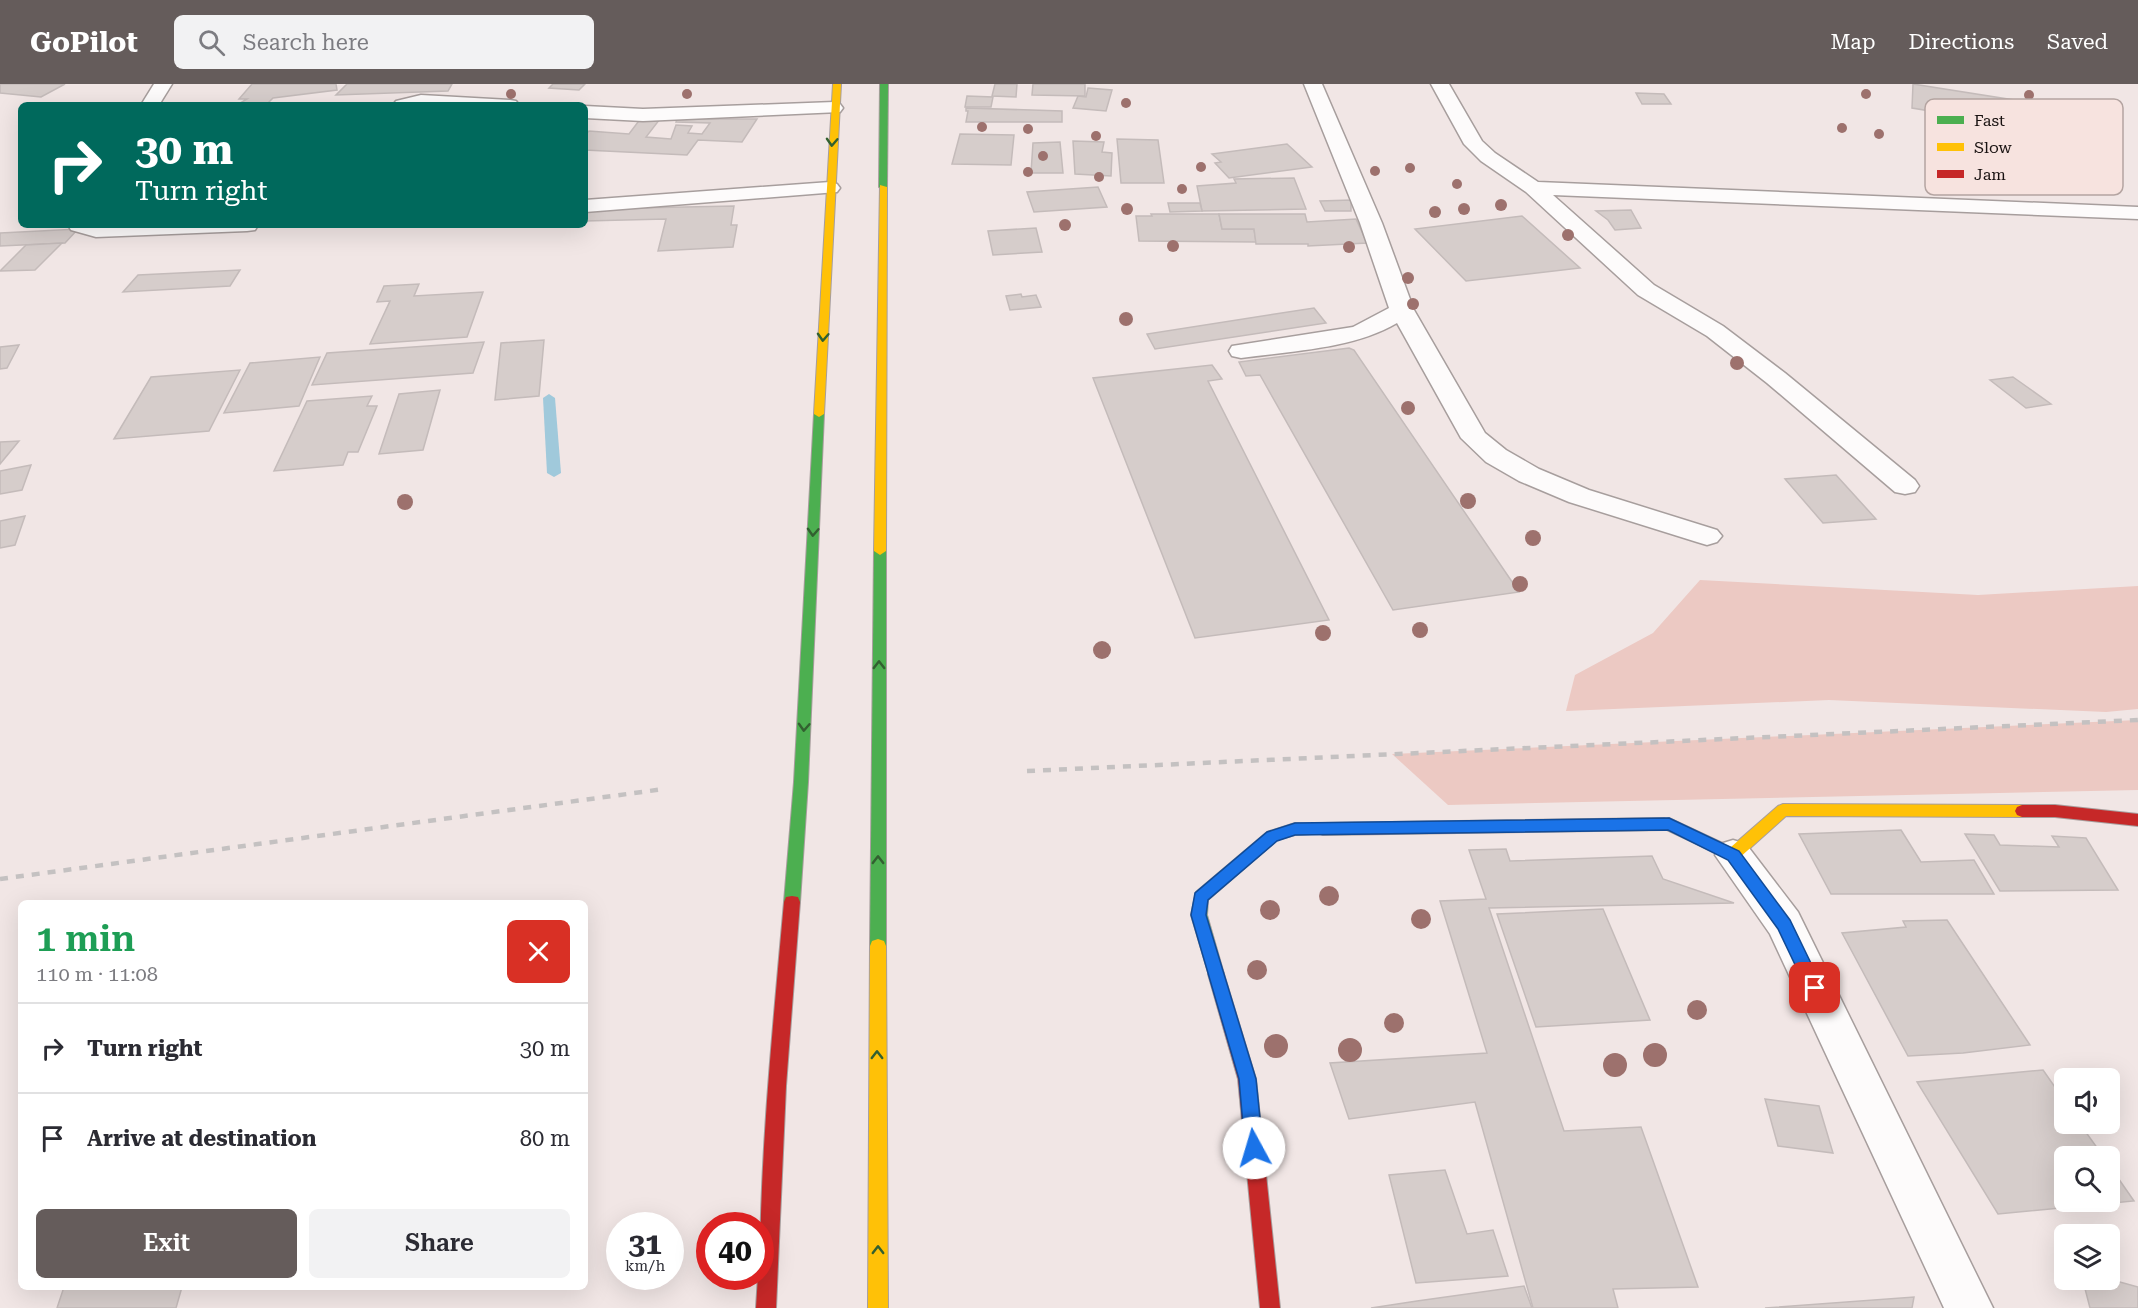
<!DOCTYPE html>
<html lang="en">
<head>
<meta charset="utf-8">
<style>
	body { margin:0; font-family:"Roboto Serif",serif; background:#f2f2f3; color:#2b2b33; height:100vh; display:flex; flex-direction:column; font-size:22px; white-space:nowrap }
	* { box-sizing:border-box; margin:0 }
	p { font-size:20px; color:#7c7c81 }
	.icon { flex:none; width:33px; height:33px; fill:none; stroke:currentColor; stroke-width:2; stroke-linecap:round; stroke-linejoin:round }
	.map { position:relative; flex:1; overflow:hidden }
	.panel { position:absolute; left:18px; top:816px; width:570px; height:390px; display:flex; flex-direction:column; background:#fff; border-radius:9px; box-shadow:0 6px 24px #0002 }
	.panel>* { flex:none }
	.banner { position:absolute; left:18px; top:18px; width:570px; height:126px; border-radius:9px; box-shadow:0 6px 24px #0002; background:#00695c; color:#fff; overflow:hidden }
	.buttons { position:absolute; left:2054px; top:984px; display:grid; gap:12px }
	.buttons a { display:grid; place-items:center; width:66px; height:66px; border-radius:9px; background:#fff; box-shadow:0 6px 24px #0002; font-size:30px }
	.speed { position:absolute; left:606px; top:1128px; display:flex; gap:12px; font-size:30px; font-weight:700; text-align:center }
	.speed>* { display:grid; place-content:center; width:78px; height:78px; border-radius:50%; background:#fff; box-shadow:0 6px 24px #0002; line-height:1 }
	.speed small { font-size:15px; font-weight:400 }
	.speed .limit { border:9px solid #d22; background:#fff; color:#111 }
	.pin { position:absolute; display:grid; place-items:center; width:51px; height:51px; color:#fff; margin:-26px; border-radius:12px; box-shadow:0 3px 9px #0006 }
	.me { position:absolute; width:66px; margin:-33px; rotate:354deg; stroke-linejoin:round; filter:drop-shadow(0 0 4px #0008) }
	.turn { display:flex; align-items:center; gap:21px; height:126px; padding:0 18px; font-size:27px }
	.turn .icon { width:78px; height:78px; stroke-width:2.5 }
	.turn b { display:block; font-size:42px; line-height:51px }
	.round { display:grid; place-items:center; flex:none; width:63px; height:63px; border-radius:9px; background:#f2f2f3 }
	.summary { display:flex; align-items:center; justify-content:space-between; height:102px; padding:0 18px }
	h1 { font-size:36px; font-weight:600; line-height:45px; color:#1e9e55 }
	.action { display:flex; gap:12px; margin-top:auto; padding:12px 18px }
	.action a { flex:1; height:69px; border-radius:9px; background:#655c5b; color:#fff; font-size:24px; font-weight:600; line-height:69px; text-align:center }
	.action a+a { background:#f2f2f3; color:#2b2b33 }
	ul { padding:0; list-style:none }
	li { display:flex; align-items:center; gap:18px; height:90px; padding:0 18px; border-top:2px solid #e1e1e2 }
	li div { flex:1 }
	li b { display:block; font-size:22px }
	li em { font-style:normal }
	header { display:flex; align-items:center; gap:36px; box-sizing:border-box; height:84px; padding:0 30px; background:#655c5b; color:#fff }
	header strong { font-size:28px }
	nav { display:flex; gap:33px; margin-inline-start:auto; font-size:21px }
	.search { width:420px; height:54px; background:#f2f2f3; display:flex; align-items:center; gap:15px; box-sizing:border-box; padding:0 21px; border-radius:9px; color:#7c7c81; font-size:22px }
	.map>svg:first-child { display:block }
	.green { fill:#ecc9c3 }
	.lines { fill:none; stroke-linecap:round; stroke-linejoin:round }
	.stream { fill:#a0c9db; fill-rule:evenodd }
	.building { fill:#d6cdcb; stroke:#c4bbba; stroke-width:1.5 }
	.street-casing { stroke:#a79e9d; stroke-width:3 }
	.fast-casing { stroke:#a79e9d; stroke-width:2 }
	.slow-casing { stroke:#a79e9d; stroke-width:2 }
	.jam-casing { stroke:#a79e9d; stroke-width:2 }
	.street { fill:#fdfbfb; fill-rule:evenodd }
	.fast { fill:#4caf50; fill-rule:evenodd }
	.slow { fill:#ffc107; fill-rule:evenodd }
	.jam { fill:#c62828; fill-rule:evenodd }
	.rail { stroke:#c4c1c1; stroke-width:4.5; stroke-dasharray:8 8; stroke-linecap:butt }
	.tree { fill:#9d716d }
	.oneway { stroke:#326030 }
	.route { fill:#1a73e8; stroke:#114b97; stroke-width:1.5 }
	.key { fill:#f7e3df; stroke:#b4a4a1; stroke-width:1.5 }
	.key-label { font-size:16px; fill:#191211 }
</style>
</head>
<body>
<header>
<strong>GoPilot</strong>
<div class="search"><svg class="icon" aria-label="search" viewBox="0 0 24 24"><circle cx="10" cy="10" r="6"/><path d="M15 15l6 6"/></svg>Search here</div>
<nav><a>Map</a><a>Directions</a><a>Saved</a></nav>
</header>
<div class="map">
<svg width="2138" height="1224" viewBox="0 0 2138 1224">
	<rect width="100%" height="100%" fill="#f1e6e5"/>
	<g class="green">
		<path d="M1700,496L1978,511L2138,502V625L2106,628L1829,616L1566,627L1575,591L1653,549Z"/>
		<path d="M2138,636V706L1448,721L1392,670Z"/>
	</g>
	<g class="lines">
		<path class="stream" d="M549,310L555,314L561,389L554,393L547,389L543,314Z"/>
	</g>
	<g class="building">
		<path d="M0,0H65L41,13L0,9Z"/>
		<path d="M252,0H336L337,6L273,14L268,19H283L280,21H237L247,15H239Z"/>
		<path d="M347,0H452L448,7L336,11Z"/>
		<path d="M553,0H585L579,6L549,4Z"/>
		<path d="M995,0H1017L1016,13L992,12Z"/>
		<path d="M1033,0H1085V12L1032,11Z"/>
		<path d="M1913,0L2014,16L2016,41L1912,24Z"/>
		<path d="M1088,4L1112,6L1106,27L1073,24L1078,12L1086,13Z"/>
		<path d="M1636,9L1664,10L1671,20H1642Z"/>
		<path d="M967,12L993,13L991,23H965Z"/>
		<path d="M966,24L1062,27V38H966L968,27H966Z"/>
		<path d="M641,34L660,35L646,53L671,55L676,41L692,42L688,49L702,50L710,39L676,38L677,35H757L742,58L698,56L687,71L585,66V51L589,47L629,50Z"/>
		<path d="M960,50L1014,51L1011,81L952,80Z"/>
		<path d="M1117,55L1158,56L1164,99H1121Z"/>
		<path d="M1073,57L1104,58L1102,68L1112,69L1111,92L1075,90Z"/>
		<path d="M1060,58L1063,89H1031L1033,59Z"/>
		<path d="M1287,60L1312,83L1229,94L1215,79L1221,78L1212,70Z"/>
		<path d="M1294,94L1306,125L1202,127L1197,102L1236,99L1234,95Z"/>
		<path d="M1098,103L1107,123L1034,128L1027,108Z"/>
		<path d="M1351,116V127H1325L1320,117Z"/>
		<path d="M1168,119H1200L1202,127L1170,128Z"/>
		<path d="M734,122L731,141H737L733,163L658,167L666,135L585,137V125Z"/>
		<path d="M1631,126L1641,144L1615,146L1608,136L1596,127Z"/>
		<path d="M1151,130H1219L1222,145H1254L1256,158L1139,157L1136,132H1152Z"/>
		<path d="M1219,130H1305L1307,138L1356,135L1367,159L1308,162V160H1256L1254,145H1222Z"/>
		<path d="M1522,132L1580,184L1466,197L1415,145Z"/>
		<path d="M1036,144L1042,168L993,171L988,147Z"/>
		<path d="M78,145L65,159L0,162V149Z"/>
		<path d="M62,159L35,186L0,187L26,161Z"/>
		<path d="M240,186L230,202L123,208L138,191Z"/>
		<path d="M419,200L414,212L483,208L467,253L370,260L390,217L377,218L384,202Z"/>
		<path d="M1021,210L1022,213L1036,211L1041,223L1010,226L1006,212Z"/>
		<path d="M1314,224L1326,239L1155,265L1147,250Z"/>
		<path d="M544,256L539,312L495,316L501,259Z"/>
		<path d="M484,258L473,289L312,301L327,269Z"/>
		<path d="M19,261L7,284L0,285V263Z"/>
		<path d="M1349,264L1354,266L1519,508L1393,526L1260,291L1246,292L1239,278Z"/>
		<path d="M320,273L299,322L224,329L250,279Z"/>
		<path d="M1212,281L1222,295L1208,297L1329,536L1195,554L1093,294Z"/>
		<path d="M240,286L209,347L114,355L151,293Z"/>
		<path d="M2013,293L2051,320L2026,324L1990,296Z"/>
		<path d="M440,306L423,366L379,370L399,310Z"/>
		<path d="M372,312L367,322H377L358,368H348L343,381L274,387L307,317Z"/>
		<path d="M19,357L0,380V358Z"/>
		<path d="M31,381L22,406L0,410V387Z"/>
		<path d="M1836,391L1876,435L1823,439L1785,395Z"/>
		<path d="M25,432L15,461L0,464V437Z"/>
		<path d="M1901,746L1921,778L1974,776L1994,810H1831L1799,750Z"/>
		<path d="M1965,750L1994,751L2000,761L2059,763L2052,752L2086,754L2118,806L2000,807Z"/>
		<path d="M1506,765L1510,777L1652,772L1663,795L1734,819L1489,824L1564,1047L1641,1043L1698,1203L1613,1205L1618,1224H1533L1475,1018L1349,1035L1330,979L1487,969L1440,817L1486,815L1469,766Z"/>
		<path d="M1603,825L1650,936L1536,943L1497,830Z"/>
		<path d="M1947,836L2030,961L1963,969L1908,972L1842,849L1906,843L1903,837Z"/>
		<path d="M2043,986L2064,1016V1040H2080L2103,1072H2064V1118H2109V1081L2134,1117L1998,1130L1917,998Z"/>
		<path d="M1765,1015L1819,1022L1833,1069L1778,1062Z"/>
		<path d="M1445,1086L1467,1150L1493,1146L1508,1192L1416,1199L1389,1091Z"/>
		<path d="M2109,1195L2138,1203V1224H2090L2083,1197Z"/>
		<path d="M1524,1202L1532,1224H1371L1417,1217Z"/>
		<path d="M64,1203H182L176,1224H57Z"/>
		<path d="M1914,1213L1912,1224H1765Z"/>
	</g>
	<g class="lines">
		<defs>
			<g id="street">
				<path d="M154,0H172L159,21H141Z"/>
				<path d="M1304,0H1322L1382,139L1414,226L1485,349L1506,366L1539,385L1589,406L1717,446L1722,452L1717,458L1707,461L1697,458L1569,418L1519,397L1486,378L1461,354L1397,239C1353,265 1291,267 1241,274L1232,272L1229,267L1232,262L1353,243L1389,224L1360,139Z"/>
				<path d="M1431,0H1449L1482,57L1495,69L1538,98L2138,123V135L1553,111L1654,201L1723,242L1785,289L1915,396L1919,402L1915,408L1905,410L1895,408L1767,299L1707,252L1638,211L1526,108L1481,77L1464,60Z"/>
				<path d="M421,11L510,16L516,17L519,21H393L396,17Z"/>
				<path d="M834,18L840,20L843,24L840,28L643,37L585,34V22L643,25Z"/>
				<path d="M830,98L837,100L840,104L837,108L585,128V116Z"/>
				<path d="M68,141H258L255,146L247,147L96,153L71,146Z"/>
				<path d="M1733,756L1746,760L1798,828L1993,1224H1944L1770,850L1715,771L1720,760Z"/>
			</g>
			<g id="fast">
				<path d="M880,0H888L887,103L883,105L879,103Z"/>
				<path d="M819,327L824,330L808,698L800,818L798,823L792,824L786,823L784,818L794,698L814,330Z"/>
				<path d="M880,463L886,467V862L884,867L878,869L872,867L870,862L874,467Z"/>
				<path d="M1295,739L1328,741L1330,745L1328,749L1295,751L1277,756L1208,816L1207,831L1224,890L1222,895L1216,897L1210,895L1191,831L1196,808L1267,748Z"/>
			</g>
			<g id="slow">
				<path d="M833,0H841L824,330L819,333L814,330Z"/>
				<path d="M880,101L887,103L886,467L880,471L874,467Z"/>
				<path d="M1783,720L2022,721L2027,723L2029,727L2027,731L2022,733L1786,732L1738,775L1733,777L1667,746L1659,744L1657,740L1659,736L1669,734L1731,763L1778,722Z"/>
				<path d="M878,855L884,857L886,862L888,1224H868L870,862L872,857Z"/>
			</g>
			<g id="jam">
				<path d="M2022,721H2055L2138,730V742L2055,733H2022L2017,731L2015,727L2017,723Z"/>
				<path d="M1664,734L1669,736L1671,740L1669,744L1664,746L1323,751L1318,749L1316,745L1318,741L1323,739Z"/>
				<path d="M792,812L798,813L800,818L786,1002L776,1224H756L758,1192H760C760,1067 773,943 784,818L786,813Z"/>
				<path d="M1216,883L1222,885L1224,890L1256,995L1280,1224H1260L1238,995L1208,890L1210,885Z"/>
			</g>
		</defs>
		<use href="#street" class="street-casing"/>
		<use href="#fast" class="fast-casing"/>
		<use href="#slow" class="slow-casing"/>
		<use href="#jam" class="jam-casing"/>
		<use href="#street" class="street"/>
		<use href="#fast" class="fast"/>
		<use href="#slow" class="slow"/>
		<use href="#jam" class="jam"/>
		<g class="rail">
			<path d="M1027,687L2138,636"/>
			<path d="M0,795L664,705"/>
		</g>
	</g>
	<g class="tree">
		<circle cx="511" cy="10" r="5"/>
		<circle cx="687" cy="10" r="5"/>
		<circle cx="1866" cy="10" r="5"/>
		<circle cx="2029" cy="11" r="5"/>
		<circle cx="1126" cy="19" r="5"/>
		<circle cx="982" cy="43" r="5"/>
		<circle cx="1842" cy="44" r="5"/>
		<circle cx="1028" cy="45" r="5"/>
		<circle cx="1879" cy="50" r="5"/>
		<circle cx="1096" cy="52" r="5"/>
		<circle cx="1043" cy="72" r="5"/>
		<circle cx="1201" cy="83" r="5"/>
		<circle cx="1410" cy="84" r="5"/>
		<circle cx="1375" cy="87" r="5"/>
		<circle cx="1028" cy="88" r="5"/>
		<circle cx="1099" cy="93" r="5"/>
		<circle cx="1457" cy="100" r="5"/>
		<circle cx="1182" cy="105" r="5"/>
		<circle cx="1501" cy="121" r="6"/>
		<circle cx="1127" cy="125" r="6"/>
		<circle cx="1464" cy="125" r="6"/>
		<circle cx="1435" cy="128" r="6"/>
		<circle cx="1065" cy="141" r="6"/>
		<circle cx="1568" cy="151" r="6"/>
		<circle cx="1173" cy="162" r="6"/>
		<circle cx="1349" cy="163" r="6"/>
		<circle cx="1408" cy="194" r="6"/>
		<circle cx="1413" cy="220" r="6"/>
		<circle cx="1126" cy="235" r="7"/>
		<circle cx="1737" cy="279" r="7"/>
		<circle cx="1408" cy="324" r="7"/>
		<circle cx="1468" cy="417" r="8"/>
		<circle cx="405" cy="418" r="8"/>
		<circle cx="1533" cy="454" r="8"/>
		<circle cx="1520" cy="500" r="8"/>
		<circle cx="1420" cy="546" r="8"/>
		<circle cx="1323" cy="549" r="8"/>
		<circle cx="1102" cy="566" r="9"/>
		<circle cx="1329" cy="812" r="10"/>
		<circle cx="1270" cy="826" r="10"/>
		<circle cx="1421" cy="835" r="10"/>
		<circle cx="1257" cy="886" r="10"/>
		<circle cx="1697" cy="926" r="10"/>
		<circle cx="1394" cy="939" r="10"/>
		<circle cx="1276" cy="962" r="12"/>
		<circle cx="1350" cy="966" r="12"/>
		<circle cx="1655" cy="971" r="12"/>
		<circle cx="1615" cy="981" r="12"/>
	</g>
	<defs><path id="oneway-chevron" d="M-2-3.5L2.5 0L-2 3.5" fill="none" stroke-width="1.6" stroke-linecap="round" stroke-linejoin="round" transform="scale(1.5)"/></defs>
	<g class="oneway">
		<use href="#oneway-chevron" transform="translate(832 58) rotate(93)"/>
		<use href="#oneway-chevron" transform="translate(823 253) rotate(93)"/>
		<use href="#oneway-chevron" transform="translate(813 448) rotate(93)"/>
		<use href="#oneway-chevron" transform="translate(879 581) rotate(-90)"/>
		<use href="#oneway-chevron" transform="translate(804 643) rotate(93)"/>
		<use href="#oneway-chevron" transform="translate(878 776) rotate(-90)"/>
		<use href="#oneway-chevron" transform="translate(877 971) rotate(-90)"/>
		<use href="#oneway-chevron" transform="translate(878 1166) rotate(-90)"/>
	</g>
	<path class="route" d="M1669,734L1739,767L1790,836L1823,904L1821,910L1815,912L1809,910L1778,845L1728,776L1668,746L1295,751L1277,757L1208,816L1206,831L1256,995L1263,1064L1261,1070L1254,1072L1248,1070L1245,1064L1239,995L1191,831L1195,809L1267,748L1295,739Z"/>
	<rect x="1925" y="15" width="198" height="96" rx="9" class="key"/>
	<rect x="1937" y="32" width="27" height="8" fill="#4caf50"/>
	<rect x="1937" y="59" width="27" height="8" fill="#ffc107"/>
	<rect x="1937" y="86" width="27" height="8" fill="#c62828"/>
	<g class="key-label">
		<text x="1974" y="42">Fast</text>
		<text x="1974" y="69">Slow</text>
		<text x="1974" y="96">Jam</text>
	</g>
</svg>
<div class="buttons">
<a><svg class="icon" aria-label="sound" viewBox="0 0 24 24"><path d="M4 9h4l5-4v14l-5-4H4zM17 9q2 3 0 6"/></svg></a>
<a><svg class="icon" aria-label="search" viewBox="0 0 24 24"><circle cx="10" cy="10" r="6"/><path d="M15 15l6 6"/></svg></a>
<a><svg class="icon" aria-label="layers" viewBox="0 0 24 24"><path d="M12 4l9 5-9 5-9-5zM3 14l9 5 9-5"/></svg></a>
</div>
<div class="speed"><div>31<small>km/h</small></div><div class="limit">40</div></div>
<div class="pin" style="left:1815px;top:904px;background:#d93025"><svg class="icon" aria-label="arrive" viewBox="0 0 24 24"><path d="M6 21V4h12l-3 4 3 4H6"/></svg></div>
<svg class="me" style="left:1254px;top:1064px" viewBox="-20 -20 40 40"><circle r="19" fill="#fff"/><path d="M0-13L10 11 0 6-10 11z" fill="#1a73e8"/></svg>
<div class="banner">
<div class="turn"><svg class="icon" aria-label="right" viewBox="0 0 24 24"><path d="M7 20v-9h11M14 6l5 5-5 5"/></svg><div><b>30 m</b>Turn right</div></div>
</div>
<section class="panel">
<div class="summary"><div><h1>1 min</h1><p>110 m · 11:08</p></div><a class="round" style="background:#d93025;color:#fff"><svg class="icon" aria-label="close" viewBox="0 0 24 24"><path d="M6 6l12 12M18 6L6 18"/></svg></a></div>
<ul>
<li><svg class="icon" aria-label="right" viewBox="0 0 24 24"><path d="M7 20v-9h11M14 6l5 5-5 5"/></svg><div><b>Turn right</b></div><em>30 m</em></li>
<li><svg class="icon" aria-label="arrive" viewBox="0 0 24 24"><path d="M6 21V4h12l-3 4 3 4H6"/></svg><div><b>Arrive at destination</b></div><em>80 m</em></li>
</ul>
<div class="action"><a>Exit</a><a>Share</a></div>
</section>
</div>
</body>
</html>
